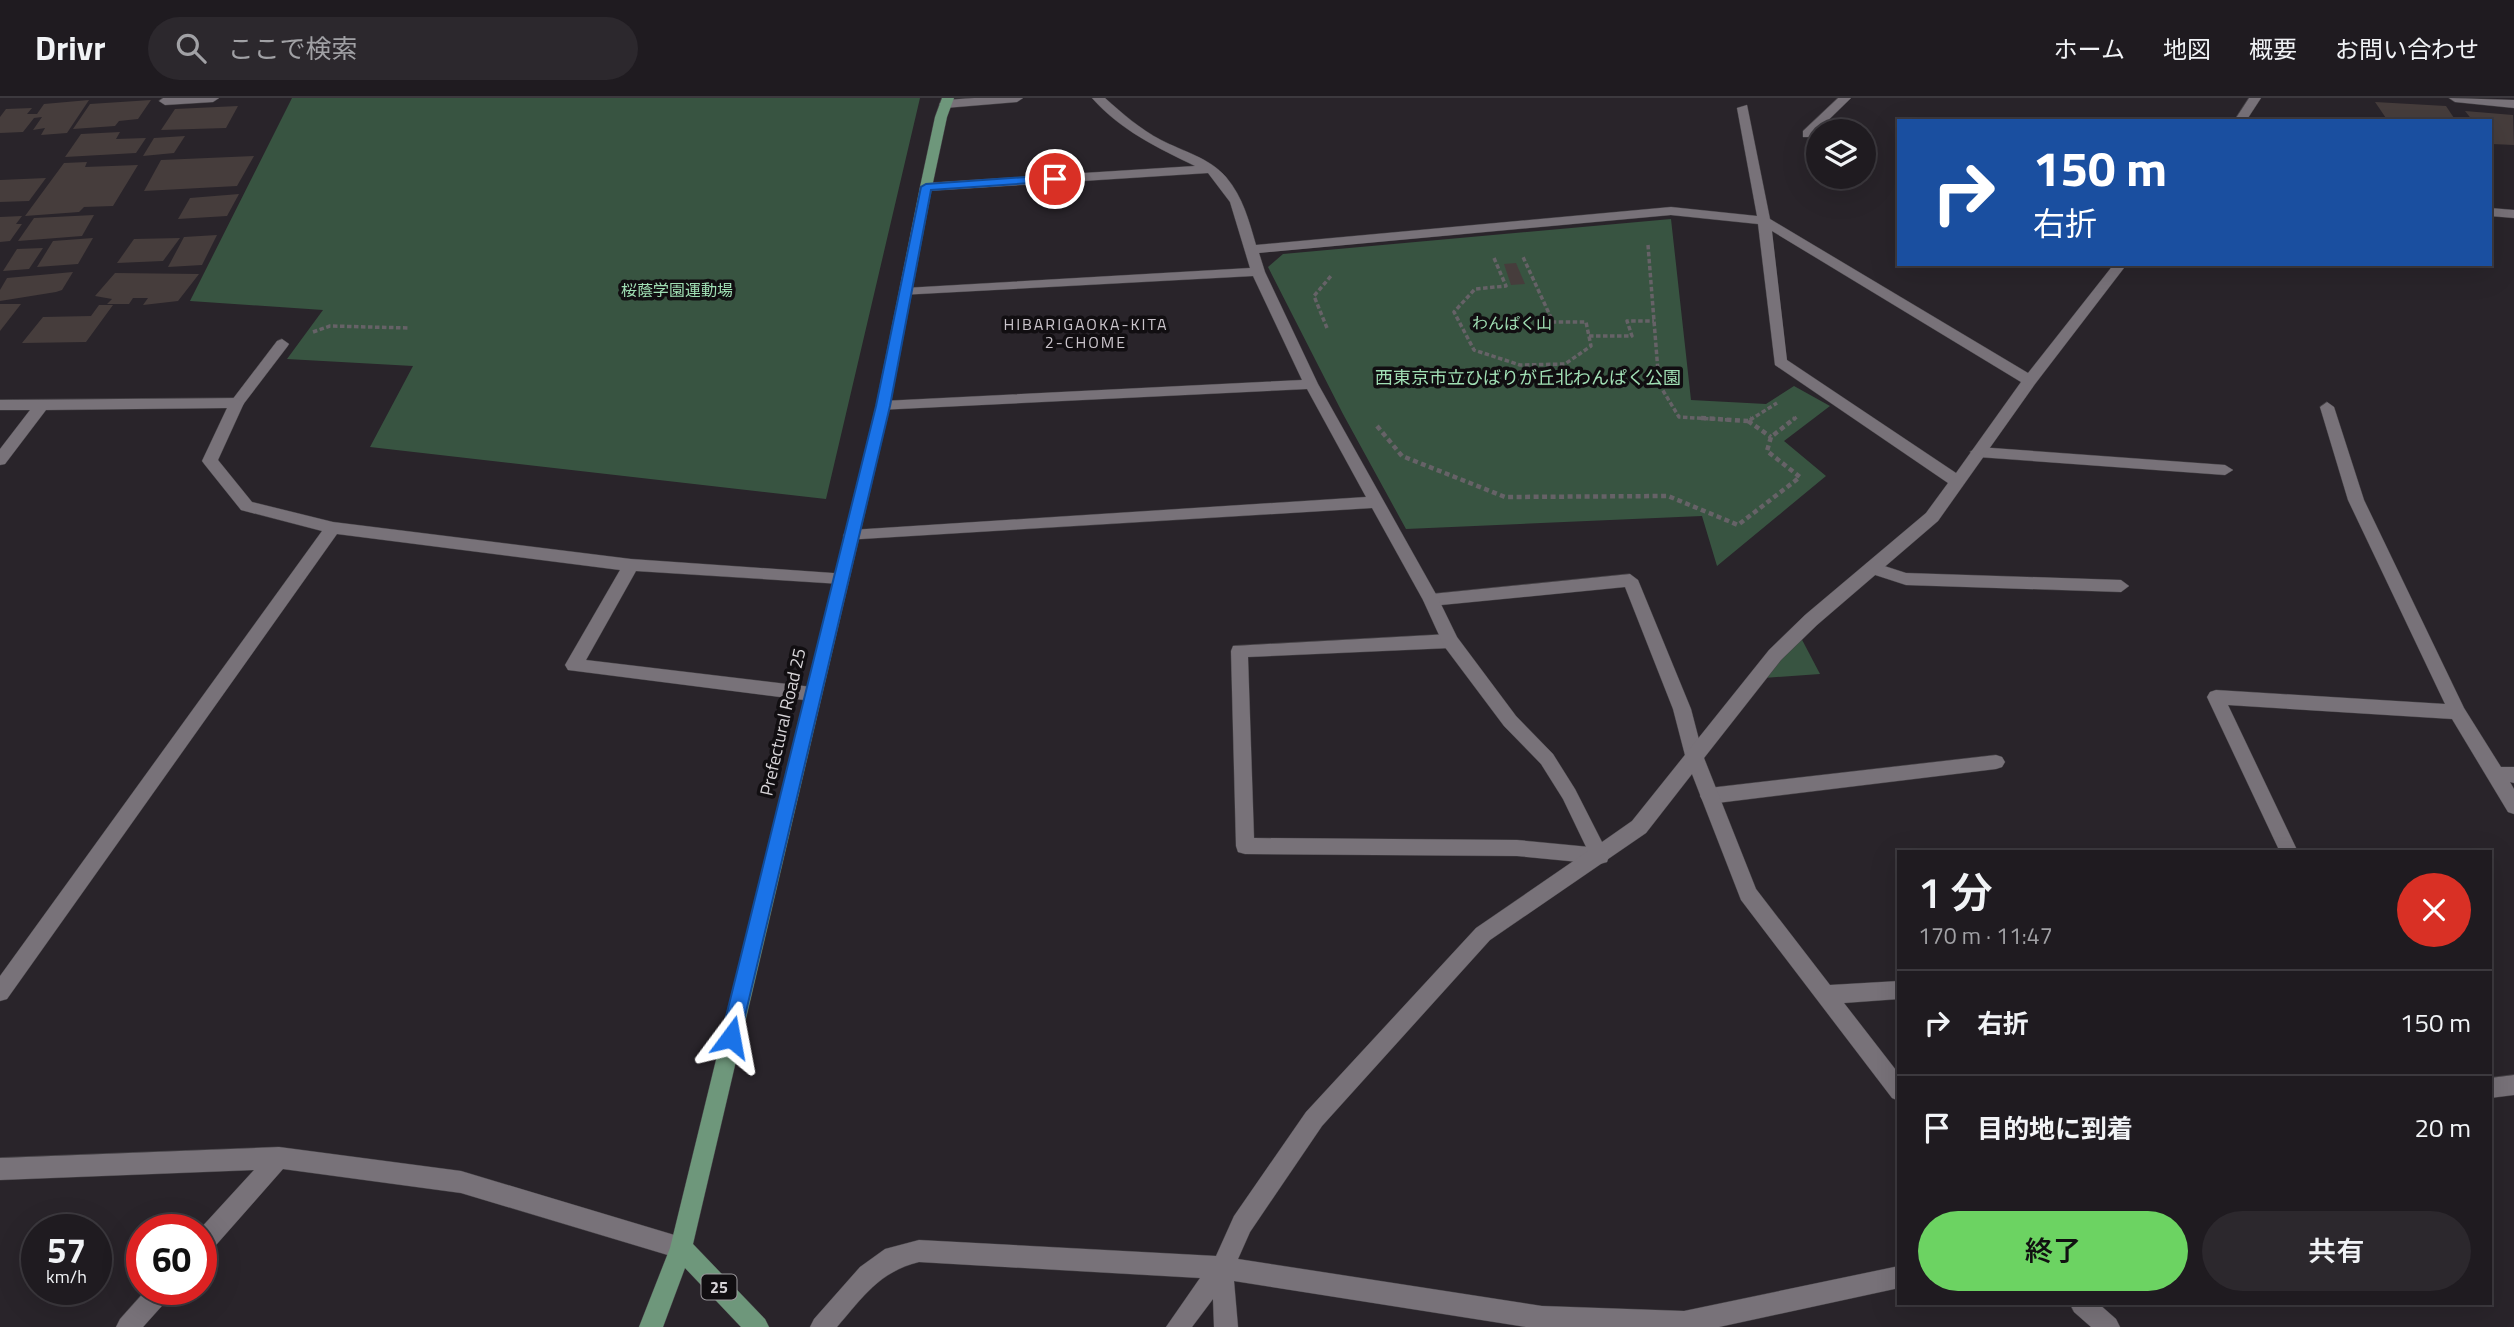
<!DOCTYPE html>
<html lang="ja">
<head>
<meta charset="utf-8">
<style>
	body { margin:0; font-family:"Titillium Web","Noto Sans JP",sans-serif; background:#2c282d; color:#f1f3f6; height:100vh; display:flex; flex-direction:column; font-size:26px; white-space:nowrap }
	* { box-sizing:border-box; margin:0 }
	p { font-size:23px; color:#a1a1a5 }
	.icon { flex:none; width:38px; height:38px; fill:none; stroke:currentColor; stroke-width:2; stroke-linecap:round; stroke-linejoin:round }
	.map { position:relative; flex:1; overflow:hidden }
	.sheet { position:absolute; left:1897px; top:752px; width:595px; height:455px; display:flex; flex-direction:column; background:#1f1b20; border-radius:0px; box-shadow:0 7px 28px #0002,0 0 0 2px #3c393e }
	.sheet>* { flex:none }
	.top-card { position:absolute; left:1897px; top:21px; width:595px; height:147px; border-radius:0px; box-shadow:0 7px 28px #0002,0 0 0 2px #3c393e; background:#1a4fa0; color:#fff; overflow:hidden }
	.tools { position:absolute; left:1806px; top:21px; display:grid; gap:14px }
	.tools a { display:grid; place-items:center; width:70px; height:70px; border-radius:50%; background:#1f1b20; box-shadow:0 7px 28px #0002,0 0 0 2px #3c393e; font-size:35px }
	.speed { position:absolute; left:21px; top:1116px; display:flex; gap:14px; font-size:35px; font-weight:700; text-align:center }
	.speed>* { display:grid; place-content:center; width:91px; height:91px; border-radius:50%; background:#1f1b20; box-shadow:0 7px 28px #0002,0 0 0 2px #3c393e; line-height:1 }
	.speed small { font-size:18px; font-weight:400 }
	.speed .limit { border:10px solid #d22; background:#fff; color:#111 }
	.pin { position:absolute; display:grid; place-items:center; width:60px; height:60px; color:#fff; margin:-30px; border:4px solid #fff; border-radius:50%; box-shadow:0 2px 7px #0007 }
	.me { position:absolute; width:77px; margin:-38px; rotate:13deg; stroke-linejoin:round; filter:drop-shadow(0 0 5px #0008) }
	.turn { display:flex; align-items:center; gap:24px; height:147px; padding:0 21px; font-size:32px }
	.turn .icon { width:91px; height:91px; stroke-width:2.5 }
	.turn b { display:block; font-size:49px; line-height:60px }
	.round { display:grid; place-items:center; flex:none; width:74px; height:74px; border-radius:37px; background:#2c282d }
	.headline { display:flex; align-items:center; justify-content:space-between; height:119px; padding:0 21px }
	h1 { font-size:42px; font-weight:600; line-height:52px }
	.action { display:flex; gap:14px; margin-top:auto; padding:14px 21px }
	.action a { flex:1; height:80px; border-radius:42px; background:#6cd362; color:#111; font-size:28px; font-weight:600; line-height:80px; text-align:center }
	.action a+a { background:#2c282d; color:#f1f3f6 }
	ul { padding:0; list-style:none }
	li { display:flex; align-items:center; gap:21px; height:105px; padding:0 21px; border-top:2px solid #3c393e }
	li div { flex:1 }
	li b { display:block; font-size:26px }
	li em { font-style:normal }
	header { display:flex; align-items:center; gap:42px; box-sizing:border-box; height:98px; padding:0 35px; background:#1f1b20; border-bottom:2px solid #3c393e }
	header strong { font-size:33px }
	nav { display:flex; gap:38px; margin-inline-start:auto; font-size:24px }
	.search { width:490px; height:63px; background:#2c282d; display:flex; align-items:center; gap:18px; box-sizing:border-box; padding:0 24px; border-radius:38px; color:#a1a1a5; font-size:26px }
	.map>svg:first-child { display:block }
	.green { fill:#385441 }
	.building { fill:#463d3c }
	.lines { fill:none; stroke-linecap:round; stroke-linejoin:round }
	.service-casing { stroke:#454246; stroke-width:1 }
	.minor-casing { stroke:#454246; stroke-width:1 }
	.primary-casing { stroke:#454246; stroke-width:1 }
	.path-far1 { stroke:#666267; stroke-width:3.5; stroke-dasharray:4.5 2.5; stroke-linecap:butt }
	.path { stroke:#666267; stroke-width:4.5; stroke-dasharray:5 3.5; stroke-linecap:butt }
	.service { fill:#787279; fill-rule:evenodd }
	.minor { fill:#787279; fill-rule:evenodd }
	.primary { fill:#6e977b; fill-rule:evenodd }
	.route { fill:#1a73e8; stroke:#114b97; stroke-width:2 }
	.labels { text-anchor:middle; stroke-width:7; stroke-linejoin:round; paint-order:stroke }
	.far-park-label { font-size:16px; fill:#a0dfb4; stroke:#110e11 }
	.far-neighbourhood-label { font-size:16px; letter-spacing:2px; fill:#cac4cb; stroke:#110e11 }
	.shield { fill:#110e11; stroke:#9c999d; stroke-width:2 }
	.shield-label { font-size:16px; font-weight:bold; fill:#d8d5d9 }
	.park-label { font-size:18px; fill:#a0dfb4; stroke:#110e11 }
	.street-label { font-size:18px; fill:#d8d5d9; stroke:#110e11 }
</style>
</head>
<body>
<header>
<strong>Drivr</strong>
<div class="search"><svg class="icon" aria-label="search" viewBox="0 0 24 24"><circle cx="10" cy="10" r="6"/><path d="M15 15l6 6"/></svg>ここで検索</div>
<nav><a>ホーム</a><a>地図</a><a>概要</a><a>お問い合わせ</a></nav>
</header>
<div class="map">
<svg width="2514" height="1229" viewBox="0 0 2514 1229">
	<rect width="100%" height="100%" fill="#29242a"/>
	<g class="green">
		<path d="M292,0H920L826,401L370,349L413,268L287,261L323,212L190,203Z"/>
		<path d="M1671,121L1691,302L1766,306L1794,288L1830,308L1784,343L1826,378L1717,468L1702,418L1406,431L1343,316L1268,169L1283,156Z"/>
		<path d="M1799,536L1820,576L1764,580Z"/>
	</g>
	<g class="building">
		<path d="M89,2L67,35L41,37L45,30L33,32L42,19L34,20L23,34L0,35V19L6,11L32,10L27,16H37L44,6Z"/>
		<path d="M151,2L138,21L119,23L115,28L73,31L90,6Z"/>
		<path d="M2375,4L2446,8L2456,23H2388Z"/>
		<path d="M238,8L226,30L161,32L175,11Z"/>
		<path d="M2465,13L2513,17L2514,47L2492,46L2490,23H2473Z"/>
		<path d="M120,34L116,41L146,40L136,55L65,59L81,36Z"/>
		<path d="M185,38L174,55L143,58L154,40Z"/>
		<path d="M254,58L237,88L144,93L161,62Z"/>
		<path d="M87,64L85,69L138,67L113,108L84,109L79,114L25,118L64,65Z"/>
		<path d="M46,80L29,103L0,104V82Z"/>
		<path d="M239,96L227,118L178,121L190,100Z"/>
		<path d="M94,117L82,138L18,143L34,120Z"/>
		<path d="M22,118L16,126H22L10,143L0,144V119Z"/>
		<path d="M217,137L202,167L168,169L184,139Z"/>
		<path d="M93,140L78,166L37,169L53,143Z"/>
		<path d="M180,140L163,163L117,165L134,141Z"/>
		<path d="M43,150L29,171L3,173L17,151Z"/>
		<path d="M1516,165L1525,186L1511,187L1504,166Z"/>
		<path d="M73,174L62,192L56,194L0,203V192L7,180Z"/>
		<path d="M115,175L199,176L178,203L143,207L148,200H133L129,206H107L112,201L95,198Z"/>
		<path d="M0,206H21L0,233Z"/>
		<path d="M99,207H113L86,244L22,245L43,219L91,218Z"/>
	</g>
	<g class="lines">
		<defs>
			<g id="service">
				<path d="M163,0H219L213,4L165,7L159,3Z"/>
				<path d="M1838,0H1851L1811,39H1803V33Z"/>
				<path d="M2490,110L2514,112V120L2490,118Z"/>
				<path d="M282,241L289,246L287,249L242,308H232L230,305L232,302L277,243Z"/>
				<path d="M1978,349L2225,367L2233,372L2225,377L1978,359L1970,354Z"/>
				<path d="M1872,464L1906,475L2121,482L2129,488L2121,494L1906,487L1866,474L1864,470L1866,466Z"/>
				<path d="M1630,476L1638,482L1691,611L1704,661L1701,666L1695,668L1689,666L1686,661L1673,611L1625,489L1431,508L1423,502L1431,496Z"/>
				<path d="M1450,536L1456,538L1458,543L1456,548L1450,550L1248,559L1254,740L1517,742L1600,750L1607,752L1609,758L1607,764L1600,766L1517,758L1245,756L1238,754L1236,748L1231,553L1233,548Z"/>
				<path d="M1996,657L2002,659L2005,664L2002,669L1996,671L1709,706L1703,703L1700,698L1703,693L1709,690Z"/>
			</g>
			<g id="minor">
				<path d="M974,0H1023L1017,4L945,10L939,6L945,2Z"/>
				<path d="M1092,0H1105C1123,16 1140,31 1161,42C1182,53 1210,60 1226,79C1243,99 1249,123 1256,147L1671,109L1757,118L1737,10L1747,7L1770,121L2028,275L2114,166H2127L2035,286L1938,423L1817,527L1781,562L1704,660L1756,791L1830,887L1899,883V901L1844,905L1899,976V1003L1892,1000L1741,802L1692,676L1646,735L1490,842L1322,1028L1250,1134L1238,1161L1542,1208L1684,1213L1899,1168V1190L1719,1229H1526L1234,1183L1238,1229H1214L1213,1201L1192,1229H1166L1200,1180L919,1164C879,1174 863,1199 837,1229H810L814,1221L860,1169L885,1151L919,1142L1216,1158L1234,1118L1306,1014L1476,830L1588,753L1563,701L1541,666L1504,628L1444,548L1423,502L1372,410L845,442L843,438L845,434L851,432L1366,399L1307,291L878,312L876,308L883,303L1302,282L1253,178L900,197V191L905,190L1250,170L1230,104L1208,75L926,93L920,89L926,85L1195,68C1158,50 1120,32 1092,0ZM1671,117L1758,126L1775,267L1948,385L1926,415L1805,517L1769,552L1632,723L1602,744L1575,691L1553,656L1516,618L1457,539L1437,498L1318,286L1265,174L1259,155ZM1772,133L2021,284L1956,375L1787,262Z"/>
				<path d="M2249,0H2261L2246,23H2234Z"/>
				<path d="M2449,0L2514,2V10L2455,4Z"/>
				<path d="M237,300L244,305L218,362L252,404L333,424L631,461L847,476L849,480L841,486L636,473L586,562L812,589L818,591L821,596L818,601L812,603L568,572L565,567L620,472L337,436L7,901L0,903V878L322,433L241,412L205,367L202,363L227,310L46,312L5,366L0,367V351L30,312H0V302Z"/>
				<path d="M2327,304L2334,309L2364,402L2464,610L2501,669H2514V685L2510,684L2514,691V716L2508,714L2452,621L2228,607L2298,754H2280L2207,599L2210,594L2216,592L2445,606L2348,402L2320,309Z"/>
				<path d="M2514,977V997L2490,1000V980Z"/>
				<path d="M279,1049L461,1073L681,1139L689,1142L692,1150L689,1158L681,1161L461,1095L283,1071L209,1155L201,1158L199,1132L254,1072L0,1082V1060Z"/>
				<path d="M146,1192H172L169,1200L143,1229H116L120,1221Z"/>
				<path d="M2070,1206H2099L2116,1221L2120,1229H2091L2074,1214Z"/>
			</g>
			<path id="primary" d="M942,0H954L947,19L932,89L890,308L693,1146L765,1221L769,1229H741L685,1170L663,1229H639L670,1150L876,308L920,89L935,19Z"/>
		</defs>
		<use href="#service" class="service-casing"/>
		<use href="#minor" class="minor-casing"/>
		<use href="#primary" class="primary-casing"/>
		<g class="path-far1">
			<path d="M1648,147L1659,286L1679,319L1731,322"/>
			<path d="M1494,160L1506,188L1475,191L1454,214L1474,252L1520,267L1565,266L1591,248L1586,224H1553L1523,159"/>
			<path d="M1327,230L1314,198L1331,178"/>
			<path d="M313,234L330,228L409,230"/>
			<path d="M1589,238H1632L1627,223H1654"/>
			<path d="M1750,322L1777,305"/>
			<path d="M1793,322L1798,318"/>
		</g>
		<g class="path">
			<path d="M1701,320L1748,323L1752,320"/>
			<path d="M1748,323L1771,339"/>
			<path d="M1377,328L1402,358L1505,399L1668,398L1738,427L1800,379L1767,353L1771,339L1795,320"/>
		</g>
		<use href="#service" class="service"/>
		<use href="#minor" class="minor"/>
		<use href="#primary" class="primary"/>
	</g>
	<path class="route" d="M1055,77L1059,78V83L931,92L890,308L740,939L737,945L731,948L724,945L721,939L876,308L921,89L926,86Z"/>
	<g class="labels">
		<g class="far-park-label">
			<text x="677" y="198">桜蔭学園運動場</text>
			<text x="1512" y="231">わんぱく山</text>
		</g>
		<g class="far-neighbourhood-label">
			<text x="1086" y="232">HIBARIGAOKA-KITA<tspan x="1086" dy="18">2-CHOME</tspan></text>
		</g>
		<rect class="shield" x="701.5" y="1176.5" width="35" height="25" rx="5"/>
		<g class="shield-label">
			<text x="719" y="1195">25</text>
		</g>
		<g class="park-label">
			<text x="1528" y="286">西東京市立ひばりが丘北わんぱく公園</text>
		</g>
		<g class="street-label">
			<text transform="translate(783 624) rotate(-77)" y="6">Prefectural Road 25</text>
		</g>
	</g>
</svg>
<div class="tools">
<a><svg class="icon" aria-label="layers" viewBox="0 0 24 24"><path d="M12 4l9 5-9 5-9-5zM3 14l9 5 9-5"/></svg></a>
</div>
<div class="speed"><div>57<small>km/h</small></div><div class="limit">60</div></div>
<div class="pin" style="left:1055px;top:81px;background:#d93025"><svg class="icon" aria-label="arrive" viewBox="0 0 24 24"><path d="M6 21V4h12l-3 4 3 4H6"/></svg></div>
<svg class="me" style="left:731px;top:939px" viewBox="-20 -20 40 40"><path d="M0-17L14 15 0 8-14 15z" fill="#1a73e8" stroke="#fff" stroke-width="4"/></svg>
<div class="top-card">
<div class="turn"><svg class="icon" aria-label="right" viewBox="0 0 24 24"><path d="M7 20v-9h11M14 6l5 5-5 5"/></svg><div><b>150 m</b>右折</div></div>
</div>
<section class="sheet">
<div class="headline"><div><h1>1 分</h1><p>170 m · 11:47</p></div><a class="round" style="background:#d93025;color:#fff"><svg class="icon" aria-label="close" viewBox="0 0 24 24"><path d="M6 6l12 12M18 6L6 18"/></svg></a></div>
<ul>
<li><svg class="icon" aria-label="right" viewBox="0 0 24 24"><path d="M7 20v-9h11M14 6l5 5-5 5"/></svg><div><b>右折</b></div><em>150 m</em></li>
<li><svg class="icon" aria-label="arrive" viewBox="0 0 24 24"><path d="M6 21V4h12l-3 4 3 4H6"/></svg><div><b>目的地に到着</b></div><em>20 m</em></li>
</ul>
<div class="action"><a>終了</a><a>共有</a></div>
</section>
</div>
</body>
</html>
